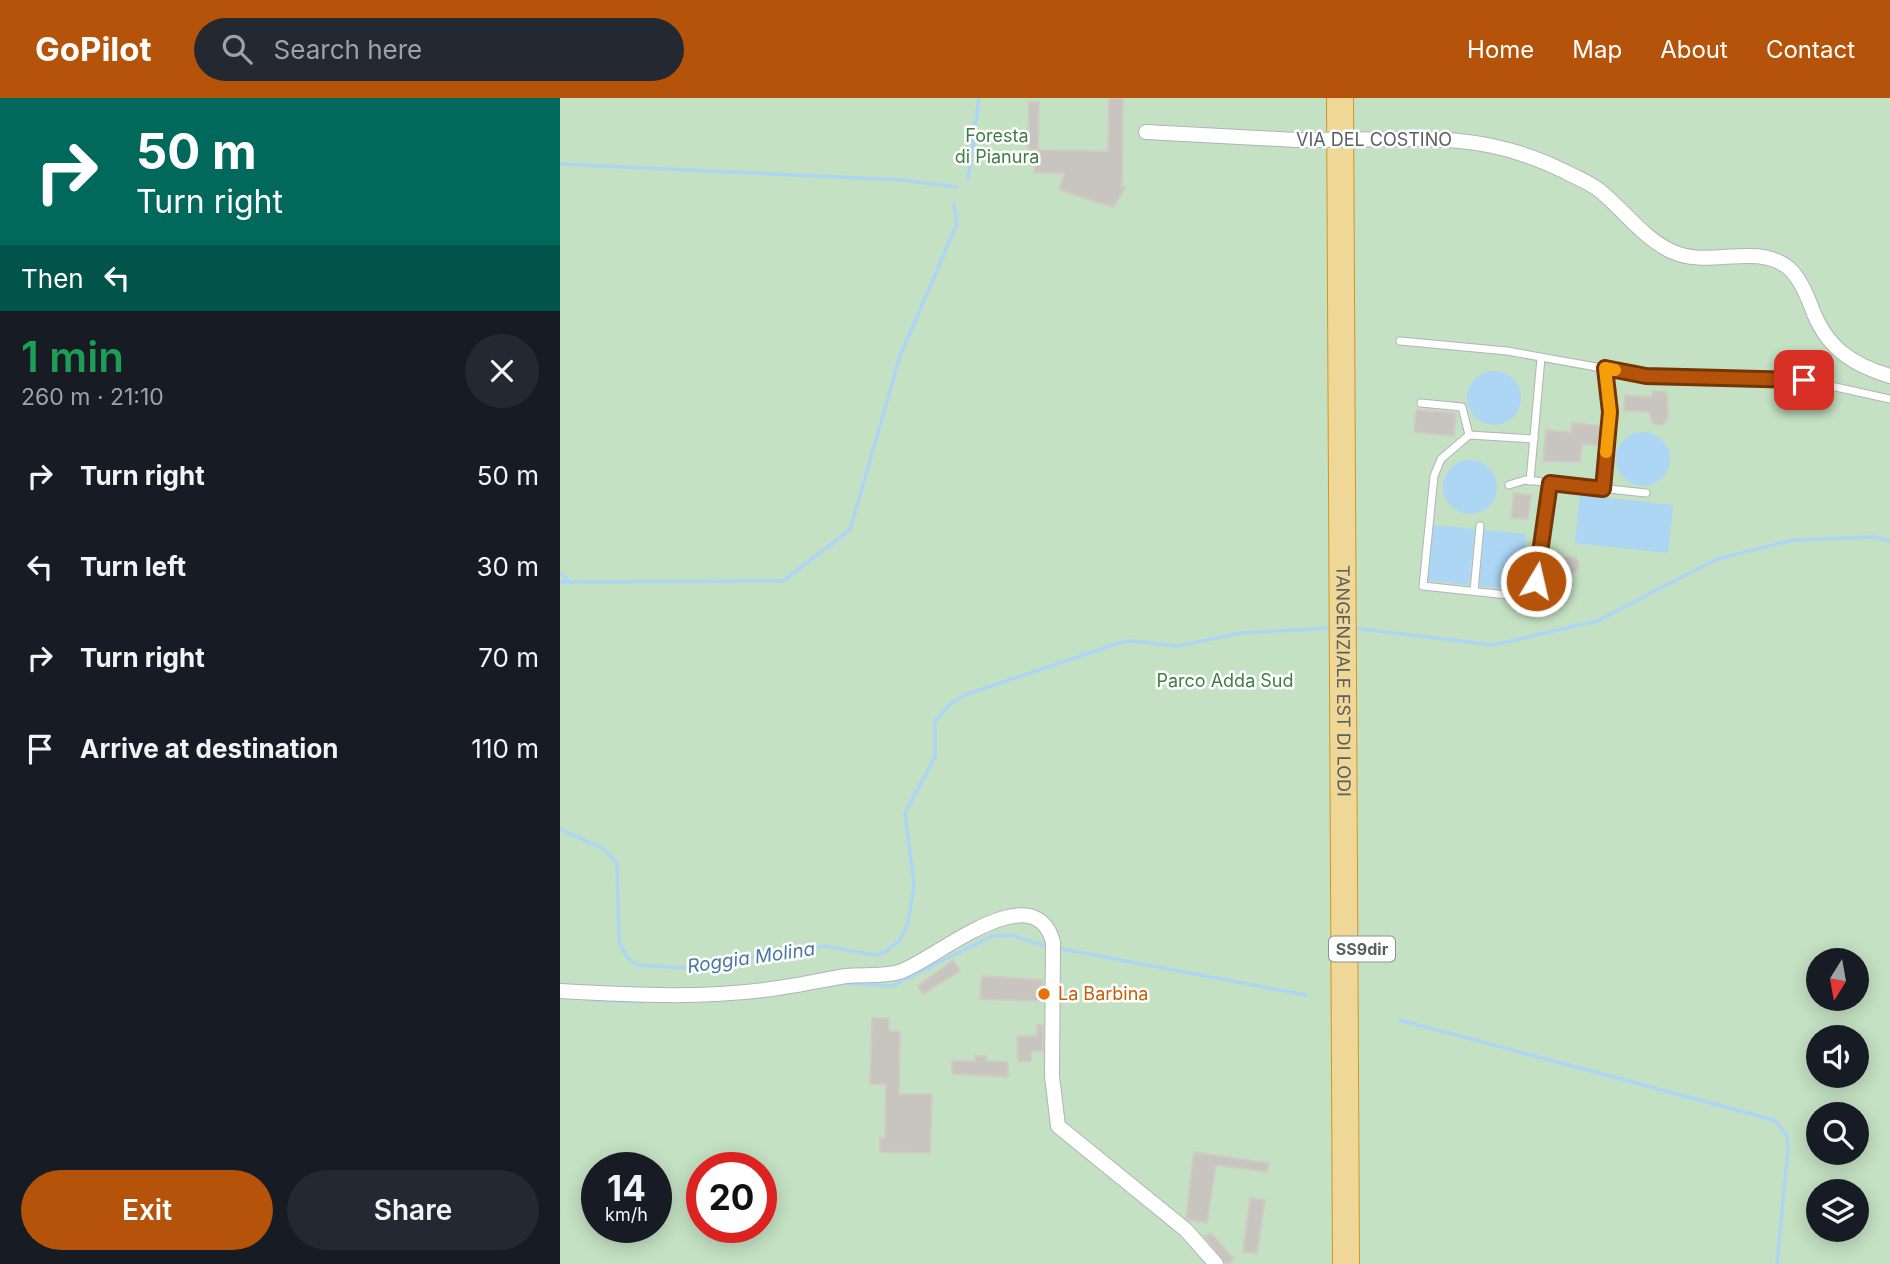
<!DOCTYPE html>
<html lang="en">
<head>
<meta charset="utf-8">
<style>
	body { margin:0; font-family:Inter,sans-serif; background:#242831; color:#f1f3f6; height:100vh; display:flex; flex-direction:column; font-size:26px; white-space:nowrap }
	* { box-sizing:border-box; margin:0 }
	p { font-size:23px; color:#9ea1a6 }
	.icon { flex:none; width:38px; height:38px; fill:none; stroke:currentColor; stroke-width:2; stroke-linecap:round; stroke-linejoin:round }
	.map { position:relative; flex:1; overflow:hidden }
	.sheet { display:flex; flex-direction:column; background:#171b24; width:560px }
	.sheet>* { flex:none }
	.top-card { background:#00695c; color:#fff; overflow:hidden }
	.needle { width:46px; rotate:191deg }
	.tools { position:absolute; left:1246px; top:850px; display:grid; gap:14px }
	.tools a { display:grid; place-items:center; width:63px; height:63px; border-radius:50%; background:#171b24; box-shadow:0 4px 18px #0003; font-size:35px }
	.speed { position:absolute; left:21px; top:1054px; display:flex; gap:14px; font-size:35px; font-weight:700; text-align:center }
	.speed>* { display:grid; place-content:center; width:91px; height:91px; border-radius:50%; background:#171b24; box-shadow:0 4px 18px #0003; line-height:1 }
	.speed small { font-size:18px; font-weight:400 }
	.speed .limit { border:10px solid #d22; background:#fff; color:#111 }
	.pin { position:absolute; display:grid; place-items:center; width:60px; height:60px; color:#fff; margin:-30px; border-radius:14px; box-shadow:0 4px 10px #0006 }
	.me { position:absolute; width:77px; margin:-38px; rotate:9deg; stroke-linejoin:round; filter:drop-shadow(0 0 5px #0008) }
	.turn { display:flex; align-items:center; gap:24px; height:147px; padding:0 21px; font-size:32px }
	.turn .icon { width:91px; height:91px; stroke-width:2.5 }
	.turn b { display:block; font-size:49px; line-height:60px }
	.then { display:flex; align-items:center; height:66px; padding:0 21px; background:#0003; gap:14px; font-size:26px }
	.round { display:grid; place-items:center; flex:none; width:74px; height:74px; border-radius:37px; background:#242831 }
	.head { display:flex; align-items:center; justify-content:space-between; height:119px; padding:0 21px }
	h1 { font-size:42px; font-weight:600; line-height:52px; color:#1e9e55 }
	.cta { display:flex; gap:14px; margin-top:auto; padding:14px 21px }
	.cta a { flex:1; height:80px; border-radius:42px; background:#b45309; color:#fff; font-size:28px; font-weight:600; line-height:80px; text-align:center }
	.cta a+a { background:#242831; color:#f1f3f6 }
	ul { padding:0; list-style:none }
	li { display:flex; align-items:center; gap:21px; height:91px; padding:0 21px }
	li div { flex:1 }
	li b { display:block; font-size:26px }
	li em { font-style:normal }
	header { display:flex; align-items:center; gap:42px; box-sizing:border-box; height:98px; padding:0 35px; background:#b45309; color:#fff }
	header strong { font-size:33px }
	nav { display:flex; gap:38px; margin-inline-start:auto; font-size:24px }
	.search { width:490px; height:63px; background:#242831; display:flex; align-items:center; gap:18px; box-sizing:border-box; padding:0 24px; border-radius:38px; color:#9ea1a6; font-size:26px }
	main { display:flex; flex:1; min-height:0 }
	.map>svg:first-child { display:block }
	.green { fill:#c4e1c3; fill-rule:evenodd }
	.water { fill:#acd6f4 }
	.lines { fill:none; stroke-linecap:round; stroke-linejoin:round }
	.stream { stroke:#acd6f4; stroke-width:3.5 }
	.building { fill:#c8c5c0; stroke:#d0ccc3; stroke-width:2 }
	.lane-casing { stroke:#b1b4b7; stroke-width:9 }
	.street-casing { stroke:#b1b4b7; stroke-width:16 }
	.highway-casing { stroke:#d3961d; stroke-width:28 }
	.lane { stroke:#fff; stroke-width:7 }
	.street { stroke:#fff; stroke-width:14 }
	.highway { stroke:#efd798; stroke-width:26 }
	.street-bridge-casing { stroke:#b1b4b7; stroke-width:16; stroke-linecap:butt }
	.street-bridge { stroke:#fff; stroke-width:14 }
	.route-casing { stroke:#753606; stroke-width:18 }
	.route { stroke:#b45309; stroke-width:12 }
	.slow { stroke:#f59e0b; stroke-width:12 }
	.food-dot { fill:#e8710a; stroke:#fff; stroke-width:2.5 }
	.labels { text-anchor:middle; stroke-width:5; stroke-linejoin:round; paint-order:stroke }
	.shield { fill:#fff; stroke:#8d8f91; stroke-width:2 }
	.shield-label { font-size:16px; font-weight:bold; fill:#5c5f62 }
	.park-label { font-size:18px; fill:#3f7e41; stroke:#fff }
	.street-label { font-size:18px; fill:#5c5f62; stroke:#fff }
	.food-label { font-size:18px; fill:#c56008; stroke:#fff; text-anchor:start }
	.water-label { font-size:19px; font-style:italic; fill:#4c78a4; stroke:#fff }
</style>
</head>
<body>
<header>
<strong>GoPilot</strong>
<div class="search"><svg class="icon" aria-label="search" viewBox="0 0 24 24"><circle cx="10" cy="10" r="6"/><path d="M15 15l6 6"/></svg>Search here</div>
<nav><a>Home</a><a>Map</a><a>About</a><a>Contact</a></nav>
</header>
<main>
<section class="sheet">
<div class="top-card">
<div class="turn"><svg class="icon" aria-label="right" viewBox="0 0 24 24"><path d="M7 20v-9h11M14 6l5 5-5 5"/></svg><div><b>50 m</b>Turn right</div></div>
<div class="then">Then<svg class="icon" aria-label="left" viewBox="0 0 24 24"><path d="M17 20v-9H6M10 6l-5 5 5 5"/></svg></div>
</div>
<div class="head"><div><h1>1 min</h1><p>260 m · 21:10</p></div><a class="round"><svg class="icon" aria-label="close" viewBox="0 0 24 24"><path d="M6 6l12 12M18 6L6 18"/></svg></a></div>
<ul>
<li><svg class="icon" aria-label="right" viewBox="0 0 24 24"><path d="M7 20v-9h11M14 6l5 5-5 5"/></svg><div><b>Turn right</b></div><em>50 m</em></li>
<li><svg class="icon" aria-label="left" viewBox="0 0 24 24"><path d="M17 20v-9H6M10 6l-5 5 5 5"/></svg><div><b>Turn left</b></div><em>30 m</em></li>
<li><svg class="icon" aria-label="right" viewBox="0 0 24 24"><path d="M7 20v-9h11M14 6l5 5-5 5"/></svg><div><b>Turn right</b></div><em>70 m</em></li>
<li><svg class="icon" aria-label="arrive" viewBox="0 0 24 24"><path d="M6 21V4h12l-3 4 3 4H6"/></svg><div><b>Arrive at destination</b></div><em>110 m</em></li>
</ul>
<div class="cta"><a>Exit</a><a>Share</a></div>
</section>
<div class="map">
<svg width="1330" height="1166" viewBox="0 0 1330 1166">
	<rect width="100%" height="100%" fill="#eceae4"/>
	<path class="green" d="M0,0H1330V1166H0ZM1258,863H1297V901H1258ZM1258,940H1297V978H1258ZM1258,1017H1297V1055H1258ZM37,1069H96V1129H37ZM142,1069H201V1129H142ZM1258,1094H1297V1132H1258Z"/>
	<g class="water">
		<circle cx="934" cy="300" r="27"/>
		<circle cx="1083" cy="361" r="27"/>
		<circle cx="910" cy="389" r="27"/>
		<path d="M1020,397L1113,407L1108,455L1015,445Z"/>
		<path d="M873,427L915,431L909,487L868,483Z"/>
		<path d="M924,432L966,436L961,492L919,488Z"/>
	</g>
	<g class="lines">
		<g class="stream">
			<path d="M0,66L342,82L395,89"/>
			<path d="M408,82L419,0"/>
			<path d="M0,475L11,484"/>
			<path d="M0,484L223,483L290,432L340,258L397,126L394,106"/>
			<path d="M794,530L933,547L1037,523L1157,461L1233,442L1315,439L1330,443"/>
			<path d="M0,731L44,751L57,765L59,844L67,859L77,867L126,870L264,848L315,857L325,854L340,842L348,824L354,787L345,715L375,659V623L390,606L407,596L559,545L570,543L618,548L680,535L772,530"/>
			<path d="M497,850L746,897"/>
			<path d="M284,885L332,888L432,838L451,837L489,849"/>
			<path d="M191,900L211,898"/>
			<path d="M34,902L82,904"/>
			<path d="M840,922L1214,1022L1227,1037L1228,1051L1217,1166"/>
		</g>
	</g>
	<g class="building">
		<path d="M549,0H563L562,88L566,89L553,109L500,92L504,75H474L475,52L548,53Z"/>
		<path d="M469,4H479L478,52L468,51Z"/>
		<path d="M1093,293L1107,294L1108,321L1102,327L1093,326L1089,314L1064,313L1065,297L1092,299Z"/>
		<path d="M856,312L896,315L894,338L854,334Z"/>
		<path d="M1012,325L1043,328L1041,348L1022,346L1020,364L983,363L986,332L1011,334Z"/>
		<path d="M954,395L971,397L968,421L951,420Z"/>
		<circle cx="1010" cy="467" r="9"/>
		<path d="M393,862L400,873L363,896L358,888Z"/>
		<path d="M422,878L483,882V903L420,901Z"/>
		<path d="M312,920H329V933H340L339,996H372L370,1055L320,1054V1040H325L326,986H310Z"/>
		<path d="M477,927H483V953H471V963L458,964L457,939L477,937Z"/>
		<path d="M415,958H426V963L448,964V979L392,976V963H415Z"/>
		<path d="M634,1054L709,1065L707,1074L656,1067L647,1125L629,1122L626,1119Z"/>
		<path d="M690,1100L705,1102L697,1156L683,1154Z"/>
		<path d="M651,1135L674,1161L669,1166H665L645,1139Z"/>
	</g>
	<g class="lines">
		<defs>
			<g id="lane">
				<path d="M840,243L947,253L1086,278L1244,282L1330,301"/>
				<path d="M861,305L902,309L909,337"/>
				<path d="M974,341L909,337L881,361L874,378L863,488L975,500L990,385"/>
				<path d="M970,383L981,260"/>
				<path d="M949,387L965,382L1086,395"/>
				<path d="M1043,391L1050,314L1045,270"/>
				<path d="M914,493L920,428"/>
			</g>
			<g id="street">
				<path d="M586,34L736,42"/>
				<path d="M852,41C908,40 956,49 1006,74C1017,80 1029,84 1039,92C1063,111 1083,140 1111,153C1147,171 1193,145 1226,168C1238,176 1246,195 1251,208C1265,248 1290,266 1330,278"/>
				<path d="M0,893C72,897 146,901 218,890C241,887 263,882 286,878C303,876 322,879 339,874C371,865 474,773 493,844L492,978L498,1028L626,1132L656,1166"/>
			</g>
			<g id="highway">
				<path id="s1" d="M780,0L786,1166"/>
			</g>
		</defs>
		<use href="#lane" class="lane-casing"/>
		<use href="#street" class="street-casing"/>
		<use href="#highway" class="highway-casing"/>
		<use href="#lane" class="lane"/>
		<use href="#street" class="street"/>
		<use href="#highway" class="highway"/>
		<defs>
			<path id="street-bridge" d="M736,42L852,41"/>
		</defs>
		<use href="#street-bridge" class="street-bridge-casing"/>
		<use href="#street-bridge" class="street-bridge"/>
	</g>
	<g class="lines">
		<defs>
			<path id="route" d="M976,483L990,385L1043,391L1050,314L1045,270L1086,278L1244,282"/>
		</defs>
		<use href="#route" class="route-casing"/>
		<use href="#route" class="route"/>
		<path class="slow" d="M1046,354L1050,314L1045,270L1055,272"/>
	</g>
	<circle class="food-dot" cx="484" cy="896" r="7"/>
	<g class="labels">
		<rect class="shield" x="769" y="838.5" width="66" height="25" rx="5"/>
		<g class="shield-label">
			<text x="802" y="857">SS9dir</text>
		</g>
		<g class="park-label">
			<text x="437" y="44">Foresta<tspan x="437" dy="21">di Pianura</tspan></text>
			<text x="665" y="589">Parco Adda Sud</text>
		</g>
		<g class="street-label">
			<text x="814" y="48">VIA DEL COSTINO</text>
			<text dy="6" stroke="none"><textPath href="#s1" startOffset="583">TANGENZIALE EST DI LODI</textPath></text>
		</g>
		<g class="food-label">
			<text x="498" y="902">La Barbina</text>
		</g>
		<g class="water-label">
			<text transform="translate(191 859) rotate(-8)" y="7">Roggia Molina</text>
		</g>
	</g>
</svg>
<div class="tools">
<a><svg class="needle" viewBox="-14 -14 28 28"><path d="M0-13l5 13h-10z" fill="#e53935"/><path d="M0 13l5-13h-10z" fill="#9ea1a6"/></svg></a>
<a><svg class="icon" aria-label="sound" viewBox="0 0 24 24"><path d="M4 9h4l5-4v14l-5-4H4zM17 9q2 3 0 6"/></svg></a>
<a><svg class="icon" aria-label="search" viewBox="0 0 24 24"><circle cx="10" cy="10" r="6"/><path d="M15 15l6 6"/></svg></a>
<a><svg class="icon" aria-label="layers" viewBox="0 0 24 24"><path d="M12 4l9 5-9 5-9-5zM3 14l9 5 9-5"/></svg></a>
</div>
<div class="speed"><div>14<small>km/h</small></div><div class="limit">20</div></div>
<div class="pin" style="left:1244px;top:282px;background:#d93025"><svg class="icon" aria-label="arrive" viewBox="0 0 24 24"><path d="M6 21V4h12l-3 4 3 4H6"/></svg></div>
<svg class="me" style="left:976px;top:483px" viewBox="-20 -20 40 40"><circle r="17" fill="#b45309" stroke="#fff" stroke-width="3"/><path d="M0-11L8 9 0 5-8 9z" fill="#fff"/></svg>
</div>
</main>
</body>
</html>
